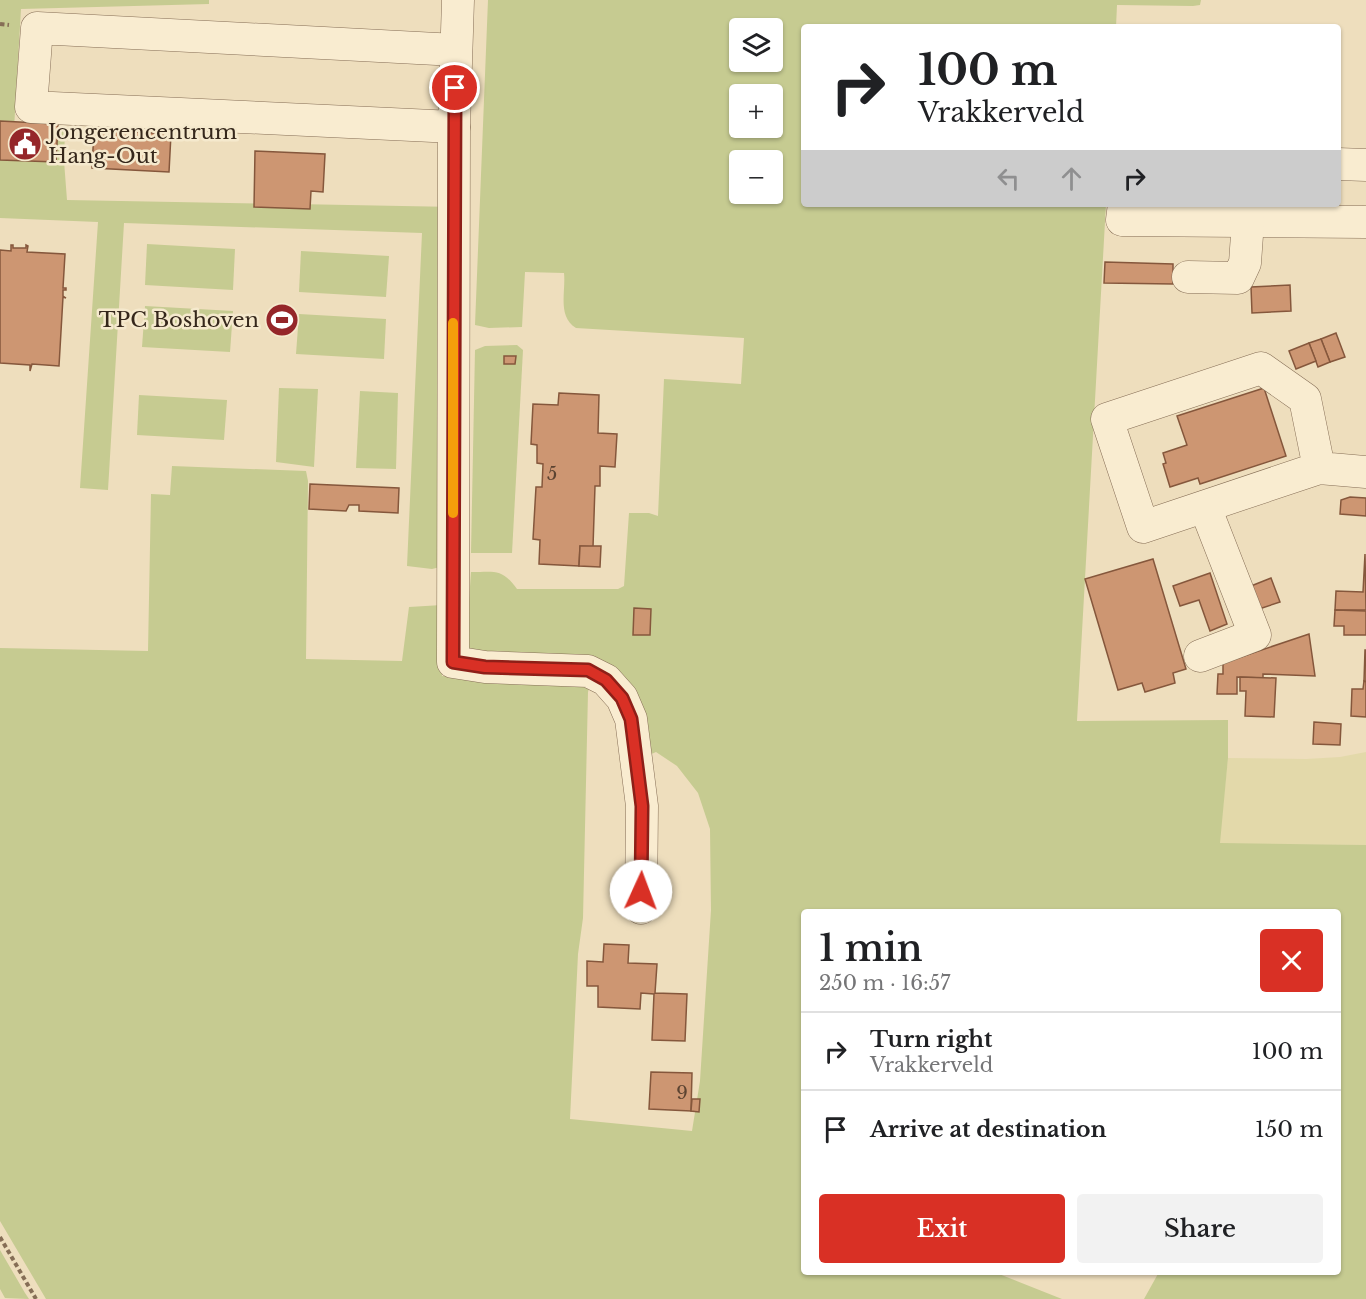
<!DOCTYPE html>
<html lang="en">
<head>
<meta charset="utf-8">
<style>
	body { margin:0; font-family:"Libre Baskerville",serif; background:#f2f2f2; color:#202124; height:100vh; display:flex; flex-direction:column; font-size:22px; white-space:nowrap }
	* { box-sizing:border-box; margin:0 }
	p { font-size:20px; color:#757577 }
	.icon { flex:none; width:33px; height:33px; fill:none; stroke:currentColor; stroke-width:2; stroke-linecap:round; stroke-linejoin:round }
	.map { position:relative; flex:1; overflow:hidden }
	.sheet { position:absolute; left:801px; top:909px; width:540px; height:366px; display:flex; flex-direction:column; background:#fff; border-radius:6px; box-shadow:0 2px 4px #0004 }
	.sheet>* { flex:none }
	.hud { position:absolute; left:801px; top:24px; width:540px; height:183px; border-radius:6px; box-shadow:0 2px 4px #0004; background:#fff; color:#202124; overflow:hidden }
	.buttons { position:absolute; left:729px; top:18px; display:grid; gap:12px }
	.buttons a { display:grid; place-items:center; width:54px; height:54px; border-radius:6px; background:#fff; box-shadow:0 2px 4px #0004; font-size:30px }
	.pin { position:absolute; display:grid; place-items:center; width:51px; height:51px; color:#fff; margin:-26px; border:3px solid #fff; border-radius:50%; box-shadow:0 2px 6px #0007 }
	.me { position:absolute; width:66px; margin:-33px; rotate:2deg; stroke-linejoin:round; filter:drop-shadow(0 0 4px #0008) }
	.turn { display:flex; align-items:center; gap:21px; height:126px; padding:0 18px; font-size:27px }
	.turn .icon { width:78px; height:78px; stroke-width:2.5 }
	.turn b { display:block; font-size:42px; line-height:51px }
	.lanes { display:flex; align-items:center; height:57px; padding:0 18px; background:#0003; justify-content:center; gap:30px; direction:ltr }
	.lanes .off { opacity:.35 }
	.round { display:grid; place-items:center; flex:none; width:63px; height:63px; border-radius:6px; background:#f2f2f2 }
	.headline { display:flex; align-items:center; justify-content:space-between; height:102px; padding:0 18px }
	h1 { font-size:36px; font-weight:600; line-height:45px }
	.action { display:flex; gap:12px; margin-top:auto; padding:12px 18px }
	.action a { flex:1; height:69px; border-radius:6px; background:#d93025; color:#fff; font-size:24px; font-weight:600; line-height:69px; text-align:center }
	.action a+a { background:#f2f2f2; color:#202124 }
	ul { padding:0; list-style:none }
	li { display:flex; align-items:center; gap:18px; height:78px; padding:0 18px; border-top:2px solid #e0e0e0 }
	li div { flex:1 }
	li b { display:block; font-size:22px }
	li em { font-style:normal }
	.map>svg:first-child { display:block }
	.farmland { fill:#e3d9aa }
	.green { fill:#c6cb91; fill-rule:evenodd }
	.building { fill:#cd9672; stroke:#85573c; stroke-width:1.5 }
	.lines { fill:none; stroke-linecap:round; stroke-linejoin:round }
	.minor-casing { stroke:#866e56; stroke-width:33 }
	.path { stroke:#866e56; stroke-width:4; stroke-dasharray:4.5 3; stroke-linecap:butt }
	.minor { stroke:#f9ecd0; stroke-width:32 }
	.route-casing { stroke:#8d1f18; stroke-width:15 }
	.route { stroke:#d93025; stroke-width:10 }
	.slow { stroke:#f59e0b; stroke-width:10 }
	.labels { text-anchor:middle; stroke-width:5; stroke-linejoin:round; paint-order:stroke }
	.number-label { font-size:18px; fill:#5b4331 }
	.poi-label { font-size:21px; fill:#35271b; stroke:#f5e9cd; text-anchor:start }
</style>
</head>
<body>
<div class="map">
<svg width="1366" height="1299" viewBox="0 0 1366 1299">
	<rect width="100%" height="100%" fill="#eedebd"/>
	<path class="farmland" d="M1366,752V845L1219,844L1228,758L1306,759L1340,757Z"/>
	<g class="green">
		<path d="M0,0H209V4L21,9L14,129L65,130L64,161L67,200L456,207L444,566L432,569L407,566L422,233L124,223L108,490L80,488L98,222L0,218Z"/>
		<path d="M488,0H1201L1200,5L1193,6L1117,5L1116,27H804V204H1106L1077,721L1228,720V758L1220,843L1366,845V1299H1144L1159,1272H1338V912H804V1272H994L1062,1299H46L0,1221V648L148,651L151,494L170,495L172,466L306,471L308,481L306,659L402,661L409,607L442,605V676L576,679L591,681L588,692L583,918L578,954L570,1119L692,1131L700,1081L711,910L710,829L698,793L677,766L656,752L645,757C637,716 635,683 591,666L479,662L465,659L471,572C495,572 502,568 517,589H618L624,586L629,513H649L658,516L664,379L741,384L744,338L576,328C557,316 566,292 564,273L525,272L522,327L489,328L475,325ZM740,28H772V62H740ZM740,94H772V128H740ZM740,160H772V194H740Z"/>
		<path d="M147,244L235,249L233,290L145,285Z"/>
		<path d="M301,251L389,256L386,297L299,292Z"/>
		<path d="M145,306L233,311L230,352L142,347Z"/>
		<path d="M299,314L386,319L384,359L296,354Z"/>
		<path d="M517,345L523,350L512,553H471L475,350L485,346Z"/>
		<path d="M279,388L318,389L314,467L276,462Z"/>
		<path d="M360,391L398,393L396,469L356,468Z"/>
		<path d="M139,395L227,400L224,440L137,435Z"/>
		<path d="M0,1250L25,1293L29,1299L5,1298L0,1289Z"/>
	</g>
	<g class="building">
		<path d="M0,121L58,124L56,162L0,160Z"/>
		<path d="M94,130L171,134L169,172L92,168Z"/>
		<path d="M255,151L325,154L323,192L311,191L310,209L254,207Z"/>
		<path d="M11,245H13V248H26V245L28,246L27,252L65,254L63,288H66V290H63V296L66,298L63,297L59,366L32,364L30,371V365L0,363V250L11,251Z"/>
		<path d="M1105,262L1173,264V284L1104,283Z"/>
		<path d="M1290,285L1291,311L1252,313L1251,287Z"/>
		<path d="M1336,333L1345,357L1330,362L1321,339Z"/>
		<path d="M1321,339L1330,362L1318,367L1309,343Z"/>
		<path d="M1309,343L1316,361L1296,369L1289,351Z"/>
		<path d="M504,356H516L515,364H504Z"/>
		<path d="M1264,388L1286,456L1200,484L1198,478L1170,487L1163,464L1166,463L1163,453L1187,445L1177,416Z"/>
		<path d="M559,393L599,395L598,433L617,434L615,467L600,466V486H595L593,547L580,546L579,566L539,564L540,540L533,539L536,487H542L543,464L537,463V445L531,444L533,404L558,405Z"/>
		<path d="M310,484L399,488L398,513L359,511V505H349L346,511L309,509Z"/>
		<path d="M1350,497L1366,498V516L1340,514L1341,500Z"/>
		<path d="M580,546H601L600,567L579,566Z"/>
		<path d="M1365,554L1366,610H1335L1336,591L1363,592Z"/>
		<path d="M1153,559L1186,669L1173,673L1175,683L1145,692L1142,683L1118,690L1085,579Z"/>
		<path d="M1210,573L1227,624L1210,631L1199,600L1180,606L1173,586Z"/>
		<path d="M1271,578L1280,602L1259,609L1251,586Z"/>
		<path d="M634,608L651,609L650,635H633Z"/>
		<path d="M1335,610L1366,611V635H1344V626H1334Z"/>
		<path d="M1309,634L1315,676L1263,674V678L1237,677V694H1217L1218,674H1223V663Z"/>
		<path d="M1365,650H1366V682L1364,681Z"/>
		<path d="M1240,677L1276,678L1274,717L1245,716L1246,691H1240Z"/>
		<path d="M1364,681L1366,682V717L1351,716L1352,689H1363Z"/>
		<path d="M1314,722L1341,724L1340,745L1313,744Z"/>
		<path d="M604,944L629,945L628,963L657,964L655,993L687,994L685,1041L652,1040L654,994L641,993L640,1009L598,1007V986H587V961L603,962Z"/>
		<path d="M651,1072L692,1073L691,1111L649,1109Z"/>
		<path d="M692,1099H700L699,1112L691,1111Z"/>
	</g>
	<g class="lines">
		<defs>
			<g id="minor">
				<path d="M458,0L454,127L453,662L485,667L588,671L606,680L622,698L631,719L642,806L641,908"/>
				<path d="M454,127L31,107L37,28L456,50"/>
				<path d="M1338,164L1366,165"/>
				<path d="M1124,204L1122,220L1366,222"/>
				<path d="M1188,277L1238,278L1245,263L1248,221"/>
				<path d="M1319,468L1305,399L1261,368L1107,419L1143,527L1319,468L1366,472"/>
				<path d="M1200,656L1255,635L1205,507"/>
			</g>
		</defs>
		<use href="#minor" class="minor-casing"/>
		<g class="path">
			<path d="M0,24L9,25"/>
			<path d="M0,1237L36,1299"/>
		</g>
		<use href="#minor" class="minor"/>
	</g>
	<g class="lines">
		<defs>
			<path id="route" d="M455,88L453,662L485,667L588,670L606,680L622,698L631,719L642,806L641,891"/>
		</defs>
		<use href="#route" class="route-casing"/>
		<use href="#route" class="route"/>
		<path class="slow" d="M453,513V323"/>
	</g>
	<defs>
		<symbol id="civic-disc" viewBox="-11 -11 22 22"><circle r="9.5" fill="#952629" stroke="#f5e9cd"/><path d="M-.6-6.5H3V-4.5H.6V-3L4-1V1h2V6H-6V1h2V-1L-.6-3ZM-1.2 2.5V6h2.4V2.5Z" fill="#fff"/></symbol>
		<symbol id="stadium-disc" viewBox="-11 -11 22 22"><circle r="9.5" fill="#952629" stroke="#f5e9cd"/><path d="M0-5a6.5 5 0 1 0 0 10a6.5 5 0 1 0 0-10ZM-3.5-1.8h7v3.6h-7Z" fill="#fff"/></symbol>
	</defs>
	<g fill-rule="evenodd">
		<use href="#civic-disc" x="6" y="125" width="38" height="38"/>
		<use href="#stadium-disc" x="263" y="301" width="38" height="38"/>
	</g>
	<g class="labels">
		<g class="number-label">
			<text x="552" y="480">5</text>
			<text x="682" y="1099">9</text>
		</g>
		<g class="poi-label">
			<text x="48" y="139">Jongerencentrum<tspan x="48" dy="24">Hang-Out</tspan></text>
			<text x="259" y="327" text-anchor="end">TPC Boshoven</text>
		</g>
	</g>
</svg>
<div class="buttons">
<a><svg class="icon" aria-label="layers" viewBox="0 0 24 24"><path d="M12 4l9 5-9 5-9-5zM3 14l9 5 9-5"/></svg></a>
<a>+</a>
<a>−</a>
</div>
<div class="pin" style="left:455px;top:88px;background:#d93025"><svg class="icon" aria-label="arrive" viewBox="0 0 24 24"><path d="M6 21V4h12l-3 4 3 4H6"/></svg></div>
<svg class="me" style="left:641px;top:891px" viewBox="-20 -20 40 40"><circle r="19" fill="#fff"/><path d="M0-13L10 11 0 6-10 11z" fill="#d93025"/></svg>
<div class="hud">
<div class="turn"><svg class="icon" aria-label="right" viewBox="0 0 24 24"><path d="M7 20v-9h11M14 6l5 5-5 5"/></svg><div><b>100 m</b>Vrakkerveld</div></div>
<div class="lanes"><svg class="icon off" aria-label="left" viewBox="0 0 24 24"><path d="M17 20v-9H6M10 6l-5 5 5 5"/></svg><svg class="icon off" aria-label="ahead" viewBox="0 0 24 24"><path d="M12 20V5M6 11l6-6 6 6"/></svg><svg class="icon" aria-label="right" viewBox="0 0 24 24"><path d="M7 20v-9h11M14 6l5 5-5 5"/></svg></div>
</div>
<section class="sheet">
<div class="headline"><div><h1>1 min</h1><p>250 m · 16:57</p></div><a class="round" style="background:#d93025;color:#fff"><svg class="icon" aria-label="close" viewBox="0 0 24 24"><path d="M6 6l12 12M18 6L6 18"/></svg></a></div>
<ul>
<li><svg class="icon" aria-label="right" viewBox="0 0 24 24"><path d="M7 20v-9h11M14 6l5 5-5 5"/></svg><div><b>Turn right</b><p>Vrakkerveld</p></div><em>100 m</em></li>
<li><svg class="icon" aria-label="arrive" viewBox="0 0 24 24"><path d="M6 21V4h12l-3 4 3 4H6"/></svg><div><b>Arrive at destination</b></div><em>150 m</em></li>
</ul>
<div class="action"><a>Exit</a><a>Share</a></div>
</section>
</div>
</body>
</html>
